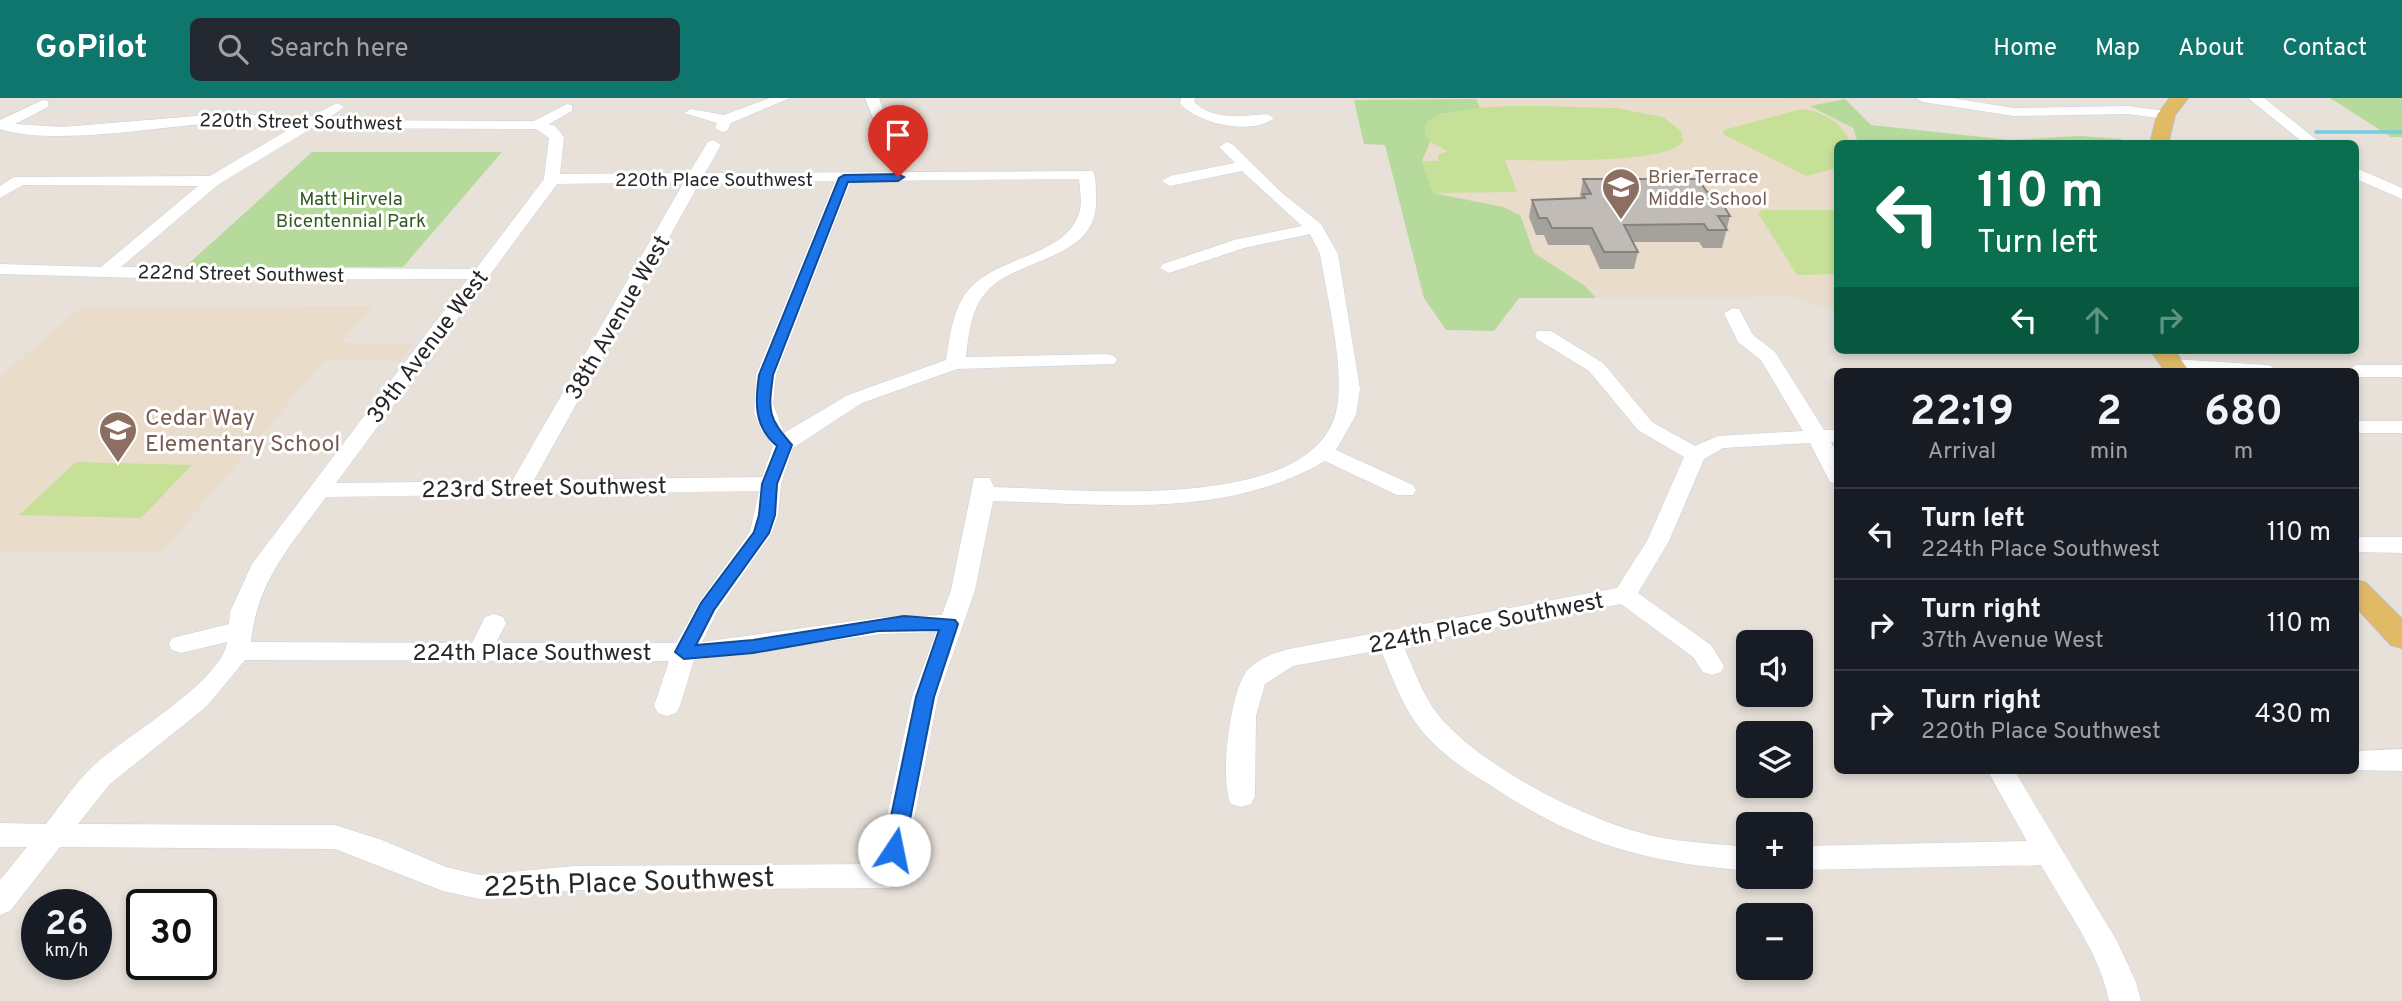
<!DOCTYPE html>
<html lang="en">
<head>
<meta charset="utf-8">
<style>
	body { margin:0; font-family:Overpass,sans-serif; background:#242831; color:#f1f3f6; height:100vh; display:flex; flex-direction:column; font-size:26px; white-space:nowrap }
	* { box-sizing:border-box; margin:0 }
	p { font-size:23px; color:#9ea1a6 }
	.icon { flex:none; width:38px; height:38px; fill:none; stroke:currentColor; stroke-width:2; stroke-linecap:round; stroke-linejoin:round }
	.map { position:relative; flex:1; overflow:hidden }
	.side { position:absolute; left:1834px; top:270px; width:525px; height:406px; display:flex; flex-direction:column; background:#171b24; border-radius:10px; box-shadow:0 4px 10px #0003 }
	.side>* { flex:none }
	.guide { position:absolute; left:1834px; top:42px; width:525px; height:214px; border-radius:10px; box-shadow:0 4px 10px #0003; background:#0b6e4f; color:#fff; overflow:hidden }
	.tools { position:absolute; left:1736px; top:532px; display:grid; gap:14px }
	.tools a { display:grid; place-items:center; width:77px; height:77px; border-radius:10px; background:#171b24; box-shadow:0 4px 10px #0003; font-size:35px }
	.speed { position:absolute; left:21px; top:791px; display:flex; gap:14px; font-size:35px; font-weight:700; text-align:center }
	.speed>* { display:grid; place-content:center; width:91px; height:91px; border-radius:50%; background:#171b24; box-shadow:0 4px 10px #0003; line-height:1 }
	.speed small { font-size:18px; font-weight:400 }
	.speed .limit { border:4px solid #111; border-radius:10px; background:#fff; color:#111 }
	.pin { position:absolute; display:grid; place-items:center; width:60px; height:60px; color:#fff; margin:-72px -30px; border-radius:50% 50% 50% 0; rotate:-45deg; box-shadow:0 0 7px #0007 }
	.pin .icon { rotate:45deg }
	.me { position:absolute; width:77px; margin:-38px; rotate:11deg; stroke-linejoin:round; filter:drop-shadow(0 0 5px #0008) }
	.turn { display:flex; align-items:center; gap:24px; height:147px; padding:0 28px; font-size:32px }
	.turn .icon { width:91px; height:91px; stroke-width:2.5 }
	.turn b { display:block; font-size:49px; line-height:60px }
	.lanes { display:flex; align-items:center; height:66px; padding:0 28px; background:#0003; justify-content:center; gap:35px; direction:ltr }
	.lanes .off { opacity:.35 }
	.eta { display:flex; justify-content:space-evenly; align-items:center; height:119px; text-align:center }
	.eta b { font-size:42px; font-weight:700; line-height:49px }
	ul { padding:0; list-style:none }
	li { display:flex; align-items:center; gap:21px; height:91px; padding:0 28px; border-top:2px solid #363941 }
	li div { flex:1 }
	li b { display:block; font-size:26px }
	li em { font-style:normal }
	header { display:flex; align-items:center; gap:42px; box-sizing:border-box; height:98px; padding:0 35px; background:#0f766e; color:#fff }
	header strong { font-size:33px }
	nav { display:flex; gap:38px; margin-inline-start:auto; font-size:24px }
	.search { width:490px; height:63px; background:#242831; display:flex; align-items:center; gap:18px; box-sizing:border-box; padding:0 24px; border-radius:10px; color:#9ea1a6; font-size:26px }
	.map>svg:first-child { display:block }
	.education { fill:#e9dcca }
	.green { fill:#b5da9b }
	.pitch { fill:#c7e097 }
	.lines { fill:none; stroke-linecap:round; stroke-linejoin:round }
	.stream { stroke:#76cde1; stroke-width:3.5 }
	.minor-casing { stroke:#ccd0db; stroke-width:1 }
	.major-casing { stroke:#bebebe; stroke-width:2 }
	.minor { fill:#fff; fill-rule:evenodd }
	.major { fill:#e1ba66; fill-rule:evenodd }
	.wall { fill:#a5a19d }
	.building { fill:#c0bbb6; stroke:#86837f; stroke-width:2 }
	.route { fill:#1a73e8; stroke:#114b97; stroke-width:2 }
	.labels { text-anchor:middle; stroke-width:6; stroke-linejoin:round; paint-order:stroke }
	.far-street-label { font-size:19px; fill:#272727; stroke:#fff }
	.far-education-label { font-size:19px; fill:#785e54; stroke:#fff; text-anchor:start }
	.far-park-label { font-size:19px; fill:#315b20; stroke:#fff }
	.street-label { font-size:23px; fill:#272727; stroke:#fff }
	.education-label { font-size:23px; fill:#785e54; stroke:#fff; text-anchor:start }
	.near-street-label { font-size:28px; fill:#272727; stroke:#fff }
</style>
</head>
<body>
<header>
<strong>GoPilot</strong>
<div class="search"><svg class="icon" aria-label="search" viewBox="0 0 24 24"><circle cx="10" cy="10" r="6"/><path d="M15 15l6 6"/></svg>Search here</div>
<nav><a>Home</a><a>Map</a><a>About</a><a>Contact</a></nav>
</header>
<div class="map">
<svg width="2402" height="903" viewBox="0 0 2402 903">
	<rect width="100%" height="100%" fill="#e8e1da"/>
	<g class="education">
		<path d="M1829,0L1861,45L1838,46L1837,213L1794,199L1424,200L1385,47L1364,46L1354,2Z"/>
		<path d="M372,208L341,245H414L400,263H324L162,454H0V279L80,210Z"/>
	</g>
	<g class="green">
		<path d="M2330,0H2402V39H2391Z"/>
		<path d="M1476,1L1480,10L1441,16L1425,28L1430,44L1422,63L1433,95L1503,109L1520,117L1534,155L1585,188L1596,200H1519L1494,233L1446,232L1424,200L1385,47L1364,46L1354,2Z"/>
		<path d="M1845,1L1871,27L2010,42L2080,38L2121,41L2128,45H1858L1853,30L1810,8Z"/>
		<path d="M312,54H502L403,169H185Z"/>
	</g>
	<g class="pitch">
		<path d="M1616,10L1663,19L1681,33L1683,43C1669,67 1537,62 1505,62L1517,94L1433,95L1422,63H1439L1438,57L1448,53L1430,44L1425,35L1426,25C1455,0 1574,10 1616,10Z"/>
		<path d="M1801,11C1823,13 1842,25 1851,45L1838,46L1837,70L1806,78L1723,36L1724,32Z"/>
		<path d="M1763,112H1837V176L1797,177L1758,115Z"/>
		<path d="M76,364L192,367L141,420L19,417Z"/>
	</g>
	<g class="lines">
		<path class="stream" d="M2316,34H2402"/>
		<defs>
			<g id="minor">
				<path d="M770,0H790L731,25L727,33L722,34L715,30L717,25L684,15L691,11L724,17Z"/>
				<path d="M865,0H879L885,17L883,20H873Z"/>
				<path d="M1181,0H1195L1194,4C1213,23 1242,18 1267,16L1274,20C1254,38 1196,26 1180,5Z"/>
				<path d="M1916,0H1951L2014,10L2128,8L2166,13L2173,17L2166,21L2128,16L2014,18L1923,4Z"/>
				<path d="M2248,0H2264L2322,46H2305Z"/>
				<path d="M43,2L48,3V9L15,26L62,29L233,15L306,21L337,5L344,9L326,22L534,23L567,6L572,7V13L549,26L555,28L564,39L560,76L689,75L708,44L713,42L721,47L705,75L1093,73C1096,80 1096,90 1096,99C1100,161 1024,158 990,190C971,208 969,235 966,259L1107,256L1114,258L1117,262L1114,266L957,271L862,305L793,350L781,386L778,417L772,435L717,514L702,544L882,519L942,517L951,492L974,380H990L994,389C1074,391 1311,417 1336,314C1346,274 1327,199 1320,156L1310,136L1244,150L1169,175L1160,170L1163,166L1234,142L1302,128L1242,73L1170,88L1162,83L1170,78L1235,65L1219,49L1227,44L1232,46L1283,96L1321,126L1338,156L1360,291L1356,317L1336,352L1413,387L1416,392L1413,397H1397L1325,363C1224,422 1105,406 993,403L975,492L938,599L903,778L899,787L889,790L575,792L480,801L443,793L335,751L60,749L10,813L0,817V782L27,749H0V725L46,726C60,708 74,687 90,671C120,641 222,585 227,544L181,555L172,552L169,546L172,540L229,526L230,514L252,466L468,181L210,182L0,176V166L101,169L198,88L23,87L0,100V88L14,79L210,78L293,29C272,27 250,22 229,24C167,27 56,49 0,31V22ZM312,30L536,31L549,40L544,81L476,171L121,169L219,86ZM1079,81C1080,93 1083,107 1078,118C1062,160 993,158 966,195C952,215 950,239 946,262L848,297L784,335L773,306L776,277L851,83ZM835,83L756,277L754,315L761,332L773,348L762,379L534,382L700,84ZM684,84L512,383L336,385L557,86ZM759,393L750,434L699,504L676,545H496L506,525L503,519L494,516L485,519L472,545L251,544C257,483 291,447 326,399ZM936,534L912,599L877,766L575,768L480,777L446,769L382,742L335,727L78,726L110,686L206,609L245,562L669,563L654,608L658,615L667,618L676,615L680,608L694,562L882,536Z"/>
				<path d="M2356,70L2402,90V101L2356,81Z"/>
				<path d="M1733,210L1739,211L1753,237L1775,254L1824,332H1838V344H1831L1838,358V386L1830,384L1810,345L1723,350L1704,361L1669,443L1638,495L1711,547L1724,568L1721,574L1712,577L1703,574L1693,559L1621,506L1403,547C1414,571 1423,599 1440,619C1484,671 1596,728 1663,740C1691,745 1720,746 1748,749V773C1644,764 1581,747 1493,689C1468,674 1440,655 1422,633C1403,610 1392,579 1381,552L1293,568L1265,586L1256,618L1255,698L1251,706L1241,709L1231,706C1219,682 1230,596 1246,574C1256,561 1274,555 1289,551L1617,490L1647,443L1684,359L1638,332L1589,273L1537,241L1535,237L1537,233H1551L1603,265L1652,324L1695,348L1718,338L1803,333L1761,262L1738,244L1724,215Z"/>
				<path d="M2173,261L2269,267L2279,273L2166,271L2163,267Z"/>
				<path d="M2356,267H2402V279H2356V273H2346Z"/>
				<rect x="2356" y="323" width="46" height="12"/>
				<path d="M2356,439H2402V455L2356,454Z"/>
				<path d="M2402,651V673L2351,672H2356V653Z"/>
				<path d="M1987,672H2014L2117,843L2136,884L2141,903H2109C2100,855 2065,810 2041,767L1801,772V748L2027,743Z"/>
			</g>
			<g id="major">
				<path d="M2170,0H2188L2175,17L2168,46H2150L2157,17Z"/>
				<path d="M2150,252H2174L2189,273H2165Z"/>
				<path d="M2356,482L2366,485L2402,521V550L2391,547L2356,509Z"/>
			</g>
		</defs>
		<use href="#minor" class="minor-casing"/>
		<use href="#major" class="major-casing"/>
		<use href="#minor" class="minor"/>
		<use href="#major" class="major"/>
	</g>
	<path class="wall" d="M1583,81L1707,94L1730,118L1722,150H1703L1699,144H1633L1638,154L1634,171H1600L1589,147H1548L1544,137H1536L1529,119L1532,102L1581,100L1580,98Z"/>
	<path class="building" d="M1583,81H1698L1707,94H1715L1730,118H1718L1727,132H1708L1704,126L1624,127L1638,154H1604L1592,130H1552L1547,120H1539L1532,102L1585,100L1583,96H1591Z"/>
	<path class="route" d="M844,77L898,76L904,79L898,83L848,84L773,277C768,315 768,319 792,347L777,386L775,417L769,435L714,512L696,547L753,542L904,518L955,522L958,526L934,599L904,752L901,758H887L884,752L916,599L939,532L878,533L753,555L684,561L675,554L701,505L754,434L759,417L762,386L777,348C754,329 755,305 759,277L839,80Z"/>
	<defs>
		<symbol id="school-pin" viewBox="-11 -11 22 30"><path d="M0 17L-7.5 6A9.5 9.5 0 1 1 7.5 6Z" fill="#8d6e63" stroke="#fff"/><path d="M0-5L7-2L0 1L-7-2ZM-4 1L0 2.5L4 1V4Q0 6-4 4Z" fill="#fff"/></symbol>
	</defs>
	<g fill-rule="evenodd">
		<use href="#school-pin" x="1599" y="67" width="44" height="60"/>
		<use href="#school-pin" x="96" y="310" width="44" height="60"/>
	</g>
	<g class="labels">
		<g class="far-street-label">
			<text transform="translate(301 23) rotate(1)" y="7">220th Street Southwest</text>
			<text x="714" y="88">220th Place Southwest</text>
			<text transform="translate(241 175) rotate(1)" y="7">222nd Street Southwest</text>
		</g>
		<g class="far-education-label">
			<text x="1648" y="85">Brier Terrace<tspan x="1648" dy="22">Middle School</tspan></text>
		</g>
		<g class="far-park-label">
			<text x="351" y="107">Matt Hirvela<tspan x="351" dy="22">Bicentennial Park</tspan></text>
		</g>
		<g class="street-label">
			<text transform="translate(617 219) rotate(-60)" y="8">38th Avenue West</text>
			<text transform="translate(427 248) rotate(-53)" y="8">39th Avenue West</text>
			<text transform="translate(544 389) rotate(-1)" y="8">223rd Street Southwest</text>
			<text transform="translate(1486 524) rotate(-11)" y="8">224th Place Southwest</text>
			<text x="532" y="562">224th Place Southwest</text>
		</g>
		<g class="education-label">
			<text x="145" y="327">Cedar Way<tspan x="145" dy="26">Elementary School</tspan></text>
		</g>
		<g class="near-street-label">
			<text transform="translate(629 783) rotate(-2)" y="10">225th Place Southwest</text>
		</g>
	</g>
</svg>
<div class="tools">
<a><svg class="icon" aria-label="sound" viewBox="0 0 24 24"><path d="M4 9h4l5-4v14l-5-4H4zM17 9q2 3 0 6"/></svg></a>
<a><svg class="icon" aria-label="layers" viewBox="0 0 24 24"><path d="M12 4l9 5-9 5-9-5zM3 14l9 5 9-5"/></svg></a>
<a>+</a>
<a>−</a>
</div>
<div class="speed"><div>26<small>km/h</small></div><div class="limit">30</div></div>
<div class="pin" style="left:898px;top:79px;background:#d93025"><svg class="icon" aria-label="arrive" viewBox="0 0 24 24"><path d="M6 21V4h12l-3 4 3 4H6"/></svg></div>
<svg class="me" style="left:894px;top:752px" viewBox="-20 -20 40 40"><circle r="19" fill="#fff"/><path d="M0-13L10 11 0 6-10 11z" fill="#1a73e8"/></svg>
<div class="guide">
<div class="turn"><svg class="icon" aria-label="left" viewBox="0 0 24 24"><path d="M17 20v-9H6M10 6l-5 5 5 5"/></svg><div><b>110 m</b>Turn left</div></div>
<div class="lanes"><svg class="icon" aria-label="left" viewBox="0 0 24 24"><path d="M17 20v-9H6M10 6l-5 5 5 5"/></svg><svg class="icon off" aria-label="ahead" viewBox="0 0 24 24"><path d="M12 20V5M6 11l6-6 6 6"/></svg><svg class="icon off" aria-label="right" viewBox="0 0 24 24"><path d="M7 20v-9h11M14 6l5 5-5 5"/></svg></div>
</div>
<section class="side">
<div class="eta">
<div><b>22:19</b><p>Arrival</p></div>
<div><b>2</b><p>min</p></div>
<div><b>680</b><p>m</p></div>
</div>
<ul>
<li><svg class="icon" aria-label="left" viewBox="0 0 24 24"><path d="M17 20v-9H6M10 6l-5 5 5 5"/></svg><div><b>Turn left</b><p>224th Place Southwest</p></div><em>110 m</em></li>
<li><svg class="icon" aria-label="right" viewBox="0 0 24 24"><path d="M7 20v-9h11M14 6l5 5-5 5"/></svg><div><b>Turn right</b><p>37th Avenue West</p></div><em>110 m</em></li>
<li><svg class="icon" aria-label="right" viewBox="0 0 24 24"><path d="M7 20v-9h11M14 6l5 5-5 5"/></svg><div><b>Turn right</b><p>220th Place Southwest</p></div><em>430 m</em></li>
</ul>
</section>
</div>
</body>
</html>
